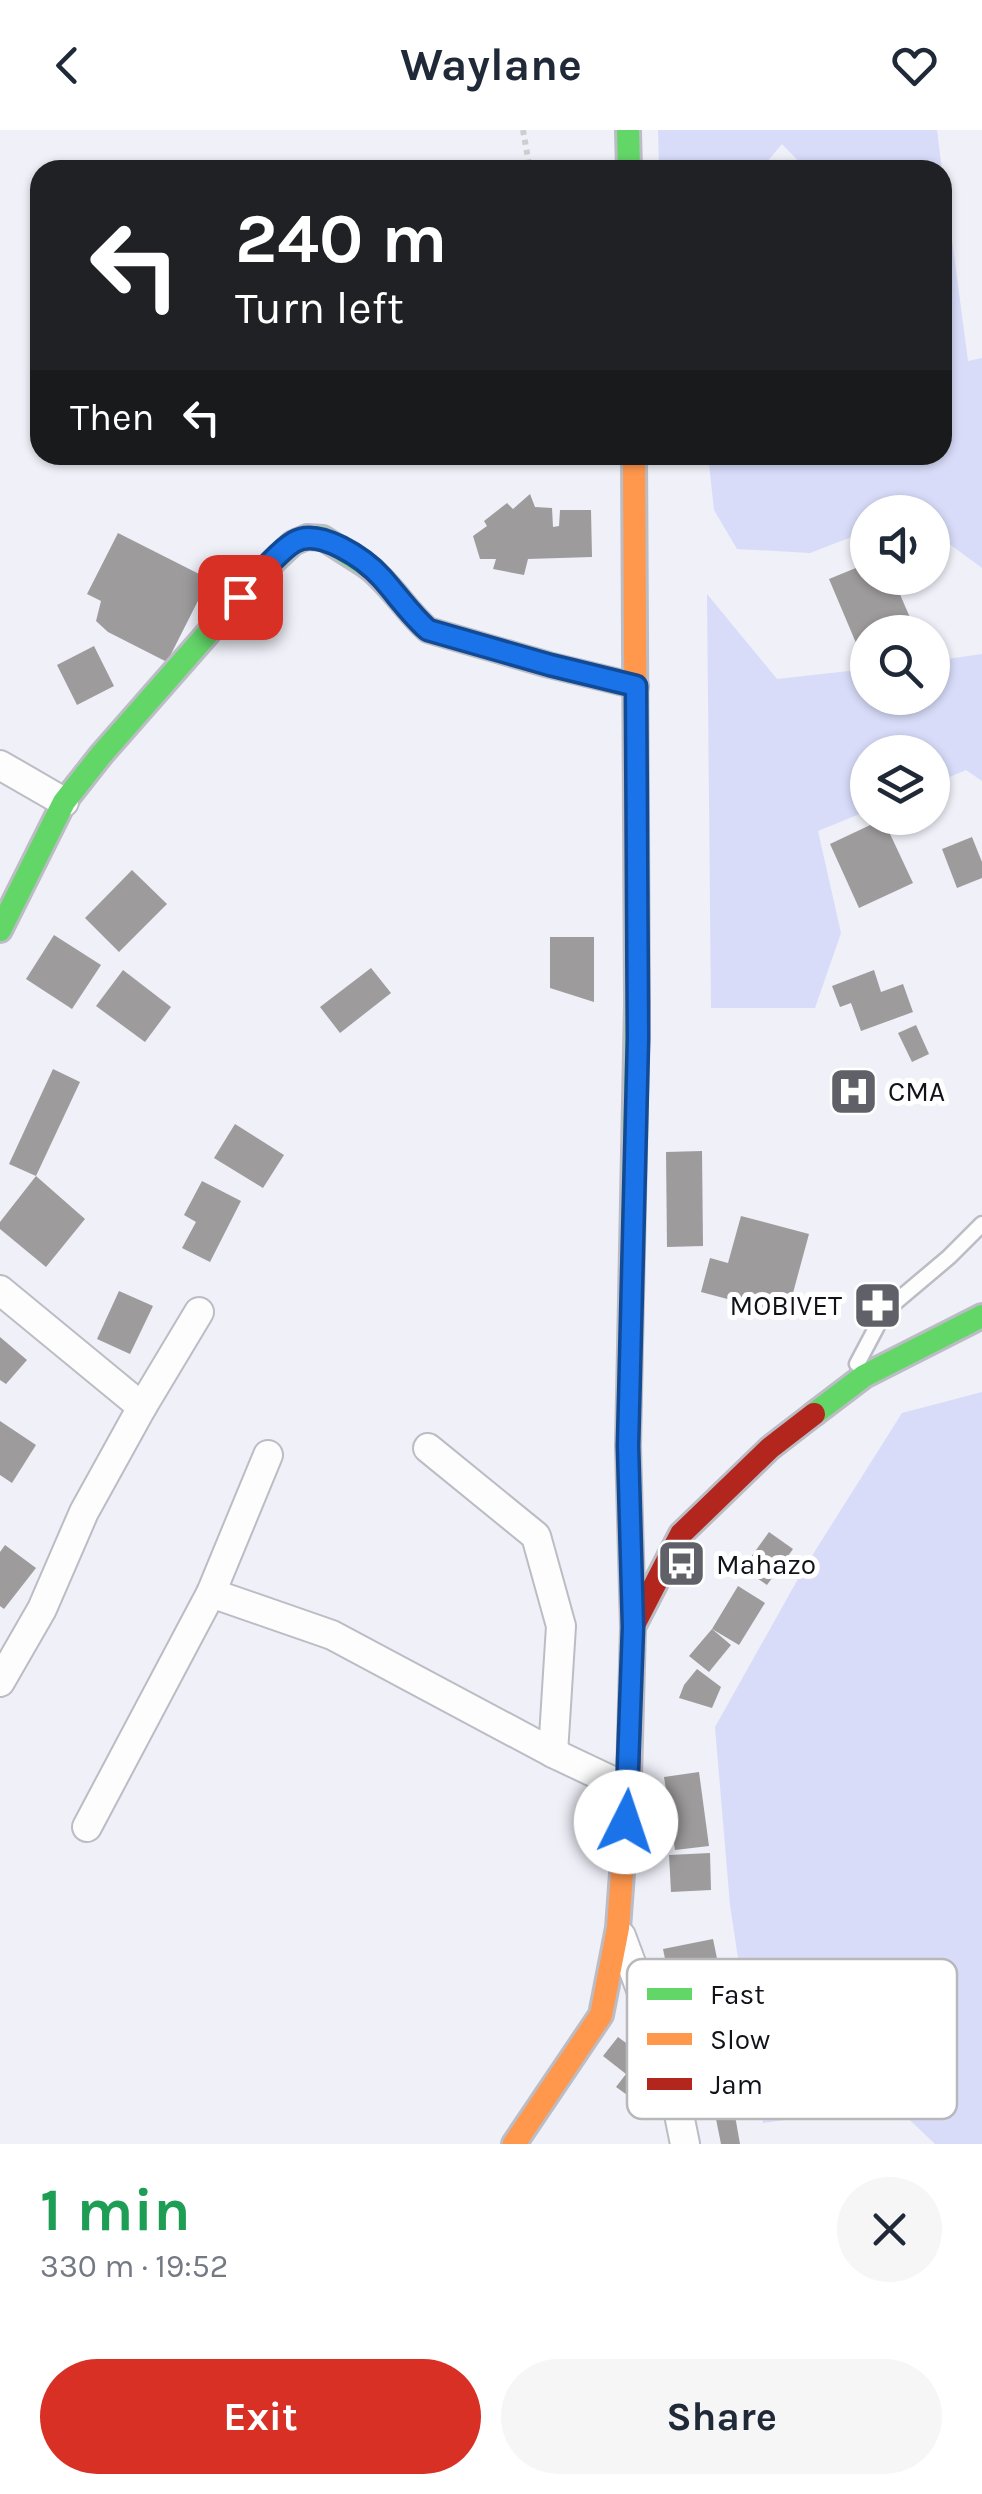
<!DOCTYPE html>
<html lang="en">
<head>
<meta charset="utf-8">
<style>
	body { margin:0; font-family:Karla,sans-serif; background:#f6f6f7; color:#1f2937; height:100vh; display:flex; flex-direction:column; font-size:38px; white-space:nowrap }
	* { box-sizing:border-box; margin:0 }
	p { font-size:32px; color:#747a83 }
	.icon { flex:none; width:55px; height:55px; fill:none; stroke:currentColor; stroke-width:2; stroke-linecap:round; stroke-linejoin:round }
	.map { position:relative; height:2014px; overflow:hidden }
	.side { display:flex; flex-direction:column; background:#fff; flex:1 }
	.side>* { flex:none }
	.top-card { position:absolute; left:30px; top:30px; width:922px; height:305px; border-radius:30px; box-shadow:0 2px 8px #0004; background:#202124; color:#fff; overflow:hidden }
	.tools { position:absolute; left:850px; top:365px; display:grid; gap:20px }
	.tools a { display:grid; place-items:center; width:100px; height:100px; border-radius:50%; background:#fff; box-shadow:0 2px 8px #0004; font-size:50px }
	.pin { position:absolute; display:grid; place-items:center; width:85px; height:85px; color:#fff; margin:-42px; border-radius:20px; box-shadow:0 5px 15px #0006 }
	.me { position:absolute; width:110px; margin:-55px; rotate:4deg; stroke-linejoin:round; filter:drop-shadow(0 0 8px #0008) }
	.turn { display:flex; align-items:center; gap:35px; height:210px; padding:0 40px; font-size:45px }
	.turn .icon { width:130px; height:130px; stroke-width:2.5 }
	.turn b { display:block; font-size:70px; line-height:85px }
	.then { display:flex; align-items:center; height:95px; padding:0 40px; background:#0003; gap:20px; font-size:38px }
	.round { display:grid; place-items:center; flex:none; width:105px; height:105px; border-radius:52px; background:#f6f6f7 }
	.overview { display:flex; align-items:center; justify-content:space-between; height:170px; padding:0 40px }
	h1 { font-size:60px; font-weight:700; line-height:75px; color:#1e9e55 }
	.action { display:flex; gap:20px; margin-top:auto; padding:20px 40px }
	.action a { flex:1; height:115px; border-radius:60px; background:#d93025; color:#fff; font-size:40px; font-weight:700; line-height:115px; text-align:center }
	.action a+a { background:#f6f6f7; color:#1f2937 }
	header { display:flex; justify-content:space-between; align-items:center; height:130px; padding:0 40px; background:#fff; font-size:45px; font-weight:700 }
	.map>svg:first-child { display:block }
	.green { fill:#d8dcf9 }
	.building { fill:#9e9b9c }
	.lines { fill:none; stroke-linecap:round; stroke-linejoin:round }
	.lane-casing { stroke:#bbbcc4; stroke-width:19 }
	.street-casing { stroke:#bbbcc4; stroke-width:32 }
	.fast-casing { stroke:#bbbcc4; stroke-width:28 }
	.slow-casing { stroke:#bbbcc4; stroke-width:28 }
	.jam-casing { stroke:#bbbcc4; stroke-width:28 }
	.path { stroke:#ceced1; stroke-width:6; stroke-dasharray:5 5; stroke-linecap:butt }
	.lane { stroke:#fdfdfe; stroke-width:14 }
	.street { stroke:#fdfdfe; stroke-width:28 }
	.fast { stroke:#63d668; stroke-width:22 }
	.slow { stroke:#ff974d; stroke-width:22 }
	.jam { stroke:#b3261e; stroke-width:22 }
	.route-casing { stroke:#114b97; stroke-width:25 }
	.route { stroke:#1a73e8; stroke-width:18 }
	.labels { text-anchor:middle; stroke-width:10; stroke-linejoin:round; paint-order:stroke }
	.poi-label { font-size:28px; fill:#11121a; stroke:#fff; text-anchor:start }
	.key { fill:#fff; stroke:#b8b8ba; stroke-width:2.5 }
	.key-label { font-size:28px; fill:#11121a }
</style>
</head>
<body>
<header><svg class="icon" aria-label="back" viewBox="0 0 24 24"><path d="M15 5l-7 7 7 7"/></svg>Waylane<svg class="icon" aria-label="heart" viewBox="0 0 24 24"><path d="M12 20l-8-8c-3-5 5-10 8-4 3-6 11-1 8 4z"/></svg></header>
<div class="map">
<svg width="982" height="2014" viewBox="0 0 982 2014">
	<rect width="100%" height="100%" fill="#eff0f8"/>
	<g class="green">
		<path d="M658,0H937L942,40H807L782,14L760,40H659Z"/>
		<path d="M943,42L968,231L982,228V438L933,402L932,382H868L867,401L810,423L737,419L714,380L708,325H942Z"/>
		<path d="M707,464L777,549L867,539L868,568H932L933,531L982,524V651L966,640L933,654L932,622H868L867,681L818,701L841,803L815,878H711Z"/>
		<path d="M982,1262V2014H935L894,1975L763,1993L730,1775L715,1597L803,1440L902,1283Z"/>
	</g>
	<g class="building">
		<path d="M530,364L535,377L552,378L553,397L559,396L560,380H591L592,427L528,429L524,445L493,439L496,429H480L473,406L487,396L484,391L507,373L513,379Z"/>
		<path d="M118,403L209,449L167,532L108,502L96,491L101,471L87,464Z"/>
		<path d="M868,433V448H893L911,490L882,502H868V508L856,513L829,449Z"/>
		<path d="M94,516L114,556L77,575L57,535Z"/>
		<path d="M883,689L913,753L859,778L830,714Z"/>
		<path d="M972,707L982,732V748L957,758L942,719Z"/>
		<path d="M132,740L167,774L119,822L85,788Z"/>
		<path d="M54,805L101,835L72,879L26,849Z"/>
		<path d="M550,807H594V872L550,858Z"/>
		<path d="M371,838L391,863L340,903L320,877Z"/>
		<path d="M123,840L171,877L145,912L96,876Z"/>
		<path d="M874,840L881,862L903,854L913,882L861,901L851,873L840,877L832,856Z"/>
		<path d="M916,895L929,924L912,932L898,903Z"/>
		<path d="M53,939L80,952L36,1046L9,1034Z"/>
		<path d="M235,994L284,1025L263,1058L214,1028Z"/>
		<path d="M702,1021L703,1116L667,1117L666,1022Z"/>
		<path d="M36,1046L85,1089L46,1137L0,1099V1092Z"/>
		<path d="M202,1051L241,1071L210,1132L182,1118L196,1092L184,1085Z"/>
		<path d="M741,1086L809,1104L787,1185L701,1162L710,1128L728,1133Z"/>
		<path d="M119,1161L153,1176L130,1224L97,1209Z"/>
		<path d="M0,1207L27,1230L6,1254L0,1250Z"/>
		<path d="M0,1291L36,1315L12,1353L0,1345Z"/>
		<path d="M769,1402L793,1419L767,1455L743,1438Z"/>
		<path d="M5,1415L36,1438L4,1479L0,1476V1422Z"/>
		<path d="M738,1456L765,1473L739,1515L712,1499Z"/>
		<path d="M712,1499L731,1515L709,1542L689,1526Z"/>
		<path d="M697,1539L721,1557L712,1578L679,1568L684,1555Z"/>
		<path d="M699,1642L709,1716L675,1720L664,1647Z"/>
		<path d="M710,1723L711,1760L671,1762L669,1725Z"/>
		<path d="M713,1809L720,1843L670,1853L663,1819Z"/>
		<path d="M618,1907L641,1924L649,1914L658,1953L651,1954L654,1964L644,1977L616,1957L626,1944L603,1926Z"/>
		<path d="M734,1980L740,2014H721L715,1984Z"/>
	</g>
	<g class="lines">
		<defs>
			<path id="lane" d="M857,1234L885,1181L949,1127L982,1094"/>
			<g id="street">
				<path d="M0,635L64,672"/>
				<path d="M0,1160L142,1277"/>
				<path d="M211,1463L332,1505L553,1623L561,1496L536,1406L428,1318"/>
				<path d="M0,1552L42,1479L84,1382L142,1277L199,1182"/>
				<path d="M553,1623L629,1659"/>
				<path d="M87,1697L211,1463L268,1325"/>
				<path d="M621,1806L669,1935L685,2014"/>
			</g>
			<g id="fast">
				<path d="M628,0L629,40"/>
				<path d="M0,800L64,672L101,625L259,445L293,413L307,407L323,408L367,436"/>
				<path d="M814,1284L864,1246L982,1186"/>
				<path d="M633,1497L628,1316L637,874"/>
			</g>
			<g id="slow">
				<path d="M634,325L637,874"/>
				<path d="M514,2014L601,1885L618,1798L629,1648"/>
			</g>
			<g id="jam">
				<path d="M367,436C391,454 406,481 428,500L549,535L636,556"/>
				<path d="M629,1648L633,1497L681,1404L770,1318L814,1284"/>
			</g>
		</defs>
		<use href="#lane" class="lane-casing"/>
		<use href="#street" class="street-casing"/>
		<use href="#fast" class="fast-casing"/>
		<use href="#slow" class="slow-casing"/>
		<use href="#jam" class="jam-casing"/>
		<path class="path" d="M523,0L530,40"/>
		<use href="#lane" class="lane"/>
		<use href="#street" class="street"/>
		<use href="#fast" class="fast"/>
		<use href="#slow" class="slow"/>
		<use href="#jam" class="jam"/>
	</g>
	<g class="lines">
		<defs>
			<path id="route" d="M240,467C254,451 277,422 294,412C319,397 365,429 382,448C398,466 410,484 428,500L550,535L636,556L638,909L628,1316L633,1497L626,1692"/>
		</defs>
		<use href="#route" class="route-casing"/>
		<use href="#route" class="route"/>
	</g>
	<defs>
		<symbol id="hospital-square" viewBox="-11 -11 22 22"><rect x="-9" y="-9" width="18" height="18" rx="4" fill="#5f6068" stroke="#fff"/><path d="M-5-5h3v3.5h4V-5h3V5h-3V1.5h-4V5h-3Z" fill="#fff"/></symbol>
		<symbol id="pharmacy-square" viewBox="-11 -11 22 22"><rect x="-9" y="-9" width="18" height="18" rx="4" fill="#5f6068" stroke="#fff"/><path d="M-2-6h4v4h4v4h-4v4h-4v-4h-4v-4h4Z" fill="#fff"/></symbol>
		<symbol id="bus-square" viewBox="-11 -11 22 22"><rect x="-9" y="-9" width="18" height="18" rx="4" fill="#5f6068" stroke="#fff"/><path d="M-5-6H5V4H4V6H2V4H-2V6H-4V4H-5ZM-3.5-4V0h7V-4ZM-3.5 1.2v1.5H-2V1.2ZM2 1.2v1.5H3.5V1.2Z" fill="#fff"/></symbol>
	</defs>
	<g fill-rule="evenodd">
		<use href="#hospital-square" x="826" y="934" width="55" height="55"/>
		<use href="#pharmacy-square" x="850" y="1148" width="55" height="55"/>
		<use href="#bus-square" x="654" y="1406" width="55" height="55"/>
	</g>
	<g class="labels">
		<g class="poi-label">
			<text x="888" y="971">CMA</text>
			<text x="842" y="1185" text-anchor="end">MOBIVET</text>
			<text x="716" y="1444">Mahazo</text>
		</g>
	</g>
	<rect x="627" y="1829" width="330" height="160" rx="15" class="key"/>
	<rect x="647" y="1858" width="45" height="12" fill="#63d668"/>
	<rect x="647" y="1903" width="45" height="12" fill="#ff974d"/>
	<rect x="647" y="1948" width="45" height="12" fill="#b3261e"/>
	<g class="key-label">
		<text x="710" y="1874">Fast</text>
		<text x="710" y="1919">Slow</text>
		<text x="710" y="1964">Jam</text>
	</g>
</svg>
<div class="tools">
<a><svg class="icon" aria-label="sound" viewBox="0 0 24 24"><path d="M4 9h4l5-4v14l-5-4H4zM17 9q2 3 0 6"/></svg></a>
<a><svg class="icon" aria-label="search" viewBox="0 0 24 24"><circle cx="10" cy="10" r="6"/><path d="M15 15l6 6"/></svg></a>
<a><svg class="icon" aria-label="layers" viewBox="0 0 24 24"><path d="M12 4l9 5-9 5-9-5zM3 14l9 5 9-5"/></svg></a>
</div>
<div class="pin" style="left:240px;top:467px;background:#d93025"><svg class="icon" aria-label="arrive" viewBox="0 0 24 24"><path d="M6 21V4h12l-3 4 3 4H6"/></svg></div>
<svg class="me" style="left:626px;top:1692px" viewBox="-20 -20 40 40"><circle r="19" fill="#fff"/><path d="M0-13L10 11 0 6-10 11z" fill="#1a73e8"/></svg>
<div class="top-card">
<div class="turn"><svg class="icon" aria-label="left" viewBox="0 0 24 24"><path d="M17 20v-9H6M10 6l-5 5 5 5"/></svg><div><b>240 m</b>Turn left</div></div>
<div class="then">Then<svg class="icon" aria-label="left" viewBox="0 0 24 24"><path d="M17 20v-9H6M10 6l-5 5 5 5"/></svg></div>
</div>
</div>
<section class="side">
<div class="overview"><div><h1>1 min</h1><p>330 m · 19:52</p></div><a class="round"><svg class="icon" aria-label="close" viewBox="0 0 24 24"><path d="M6 6l12 12M18 6L6 18"/></svg></a></div>
<div class="action"><a>Exit</a><a>Share</a></div>
</section>
</body>
</html>
